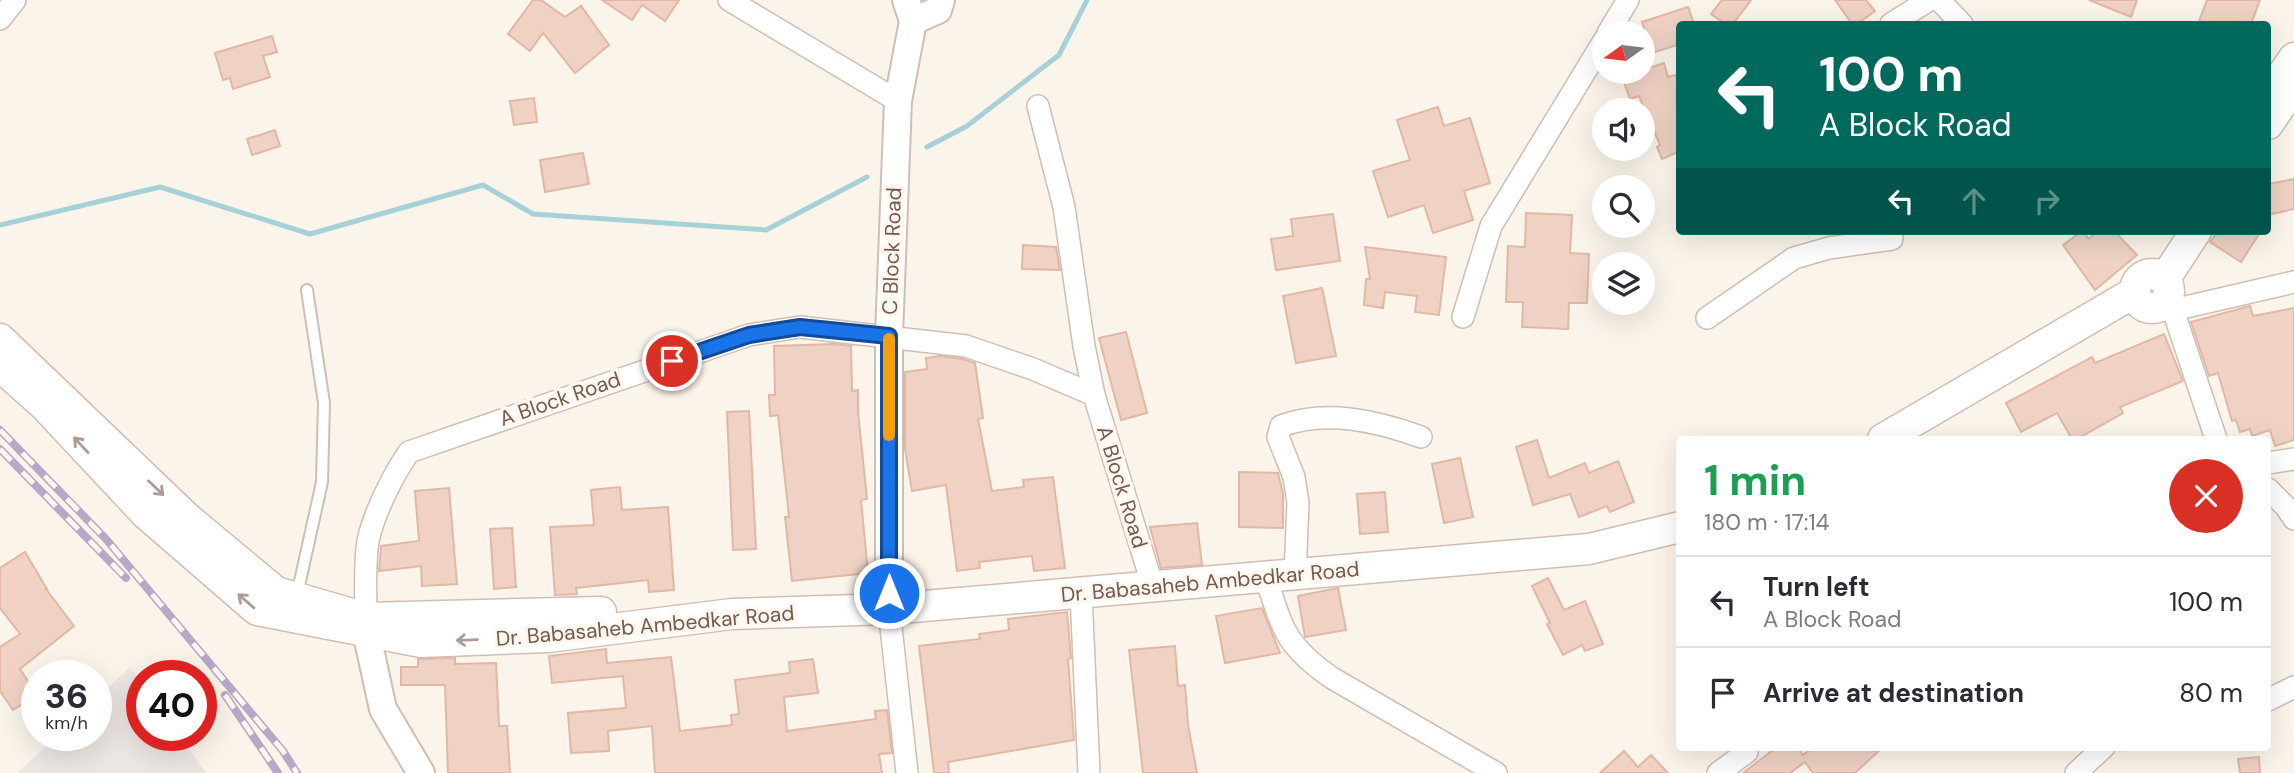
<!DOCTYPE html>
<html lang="en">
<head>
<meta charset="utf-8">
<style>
	body { margin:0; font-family:"DM Sans",sans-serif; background:#f2f2f3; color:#2b2b33; height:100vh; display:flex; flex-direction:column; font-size:26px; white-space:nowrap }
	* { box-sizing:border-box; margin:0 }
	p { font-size:23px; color:#7c7c81 }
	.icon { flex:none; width:38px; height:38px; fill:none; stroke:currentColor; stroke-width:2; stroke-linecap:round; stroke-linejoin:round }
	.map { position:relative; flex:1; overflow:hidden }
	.sheet { position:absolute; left:1676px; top:436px; width:595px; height:315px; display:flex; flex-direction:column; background:#fff; border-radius:7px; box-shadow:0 7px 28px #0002 }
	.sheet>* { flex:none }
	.hud { position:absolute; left:1676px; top:21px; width:595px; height:214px; border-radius:7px; box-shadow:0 7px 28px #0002; background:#00695c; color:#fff; overflow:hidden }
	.needle { width:46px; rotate:256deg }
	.tools { position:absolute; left:1592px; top:21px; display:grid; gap:14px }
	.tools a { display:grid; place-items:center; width:63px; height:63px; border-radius:50%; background:#fff; box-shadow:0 7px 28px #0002; font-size:35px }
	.speed { position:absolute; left:21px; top:660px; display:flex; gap:14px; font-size:35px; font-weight:700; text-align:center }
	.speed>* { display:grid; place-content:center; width:91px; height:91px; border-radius:50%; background:#fff; box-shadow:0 7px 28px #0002; line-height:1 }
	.speed small { font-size:18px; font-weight:400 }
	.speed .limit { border:10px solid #d22; background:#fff; color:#111 }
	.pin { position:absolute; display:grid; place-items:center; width:60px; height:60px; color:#fff; margin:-30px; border:4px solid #fff; border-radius:50%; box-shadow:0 2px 7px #0007 }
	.me { position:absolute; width:77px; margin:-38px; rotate:0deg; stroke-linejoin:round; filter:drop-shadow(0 0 5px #0008) }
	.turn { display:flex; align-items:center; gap:24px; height:147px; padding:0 28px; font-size:32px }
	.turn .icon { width:91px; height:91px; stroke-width:2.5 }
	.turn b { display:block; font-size:49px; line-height:60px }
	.lanes { display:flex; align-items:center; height:66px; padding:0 28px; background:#0003; justify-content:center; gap:35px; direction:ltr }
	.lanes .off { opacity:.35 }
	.round { display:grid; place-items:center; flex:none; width:74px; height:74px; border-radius:37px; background:#f2f2f3 }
	.summary { display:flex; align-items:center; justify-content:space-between; height:119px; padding:0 28px }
	h1 { font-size:42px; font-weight:700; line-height:52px; color:#1e9e55 }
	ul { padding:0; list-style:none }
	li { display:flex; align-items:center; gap:21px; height:91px; padding:0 28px; border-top:2px solid #e1e1e2 }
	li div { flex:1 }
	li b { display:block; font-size:26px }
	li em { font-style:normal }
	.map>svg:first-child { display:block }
	.industrial { fill:#ede7e3 }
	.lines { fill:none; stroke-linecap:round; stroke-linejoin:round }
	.stream { stroke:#a6d1d6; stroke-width:5 }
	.building { fill:#efd2c4; stroke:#e1b8a5; stroke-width:2 }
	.service-casing { stroke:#cfbeb3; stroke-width:14 }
	.minor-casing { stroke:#cfbeb3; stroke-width:24 }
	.tertiary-casing { stroke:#cfbeb3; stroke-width:30 }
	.secondary-casing { stroke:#d2bdb1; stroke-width:33 }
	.service { stroke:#fff; stroke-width:10 }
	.minor { stroke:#fff; stroke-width:21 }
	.tertiary { stroke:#fff; stroke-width:26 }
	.secondary { stroke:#fff; stroke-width:30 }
	.rail-casing { stroke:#b6a8c6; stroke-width:8 }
	.rail { stroke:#fef8f1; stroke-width:5; stroke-dasharray:16; stroke-linecap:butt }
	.oneway { stroke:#ac9c95 }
	.route-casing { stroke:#114b97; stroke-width:18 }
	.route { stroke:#1a73e8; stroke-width:12 }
	.slow { stroke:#f59e0b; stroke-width:12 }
	.labels { text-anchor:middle; stroke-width:7; stroke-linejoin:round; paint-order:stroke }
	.street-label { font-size:21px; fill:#755a4f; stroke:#fef8f1 }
</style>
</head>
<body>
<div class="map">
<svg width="2294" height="773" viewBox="0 0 2294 773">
	<rect width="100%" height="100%" fill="#fbf4ea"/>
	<path class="industrial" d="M130,667L142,683V735H179L206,773H17L58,735H96V699Z"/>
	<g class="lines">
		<g class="stream">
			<path d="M927,147L967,126L1059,55L1087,0"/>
			<path d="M0,225L160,187L310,234L483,185L533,214L766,230L867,177"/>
		</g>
	</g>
	<g class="building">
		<path d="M533,0H541L565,17L581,6L609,45L575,73L543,33L530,51L508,34Z"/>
		<path d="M602,0H679L665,21L642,5L632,20Z"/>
		<path d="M1722,0H1751L1733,24H1725L1711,14Z"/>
		<path d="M1835,0H1866L1875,11L1857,24H1852Z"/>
		<path d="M2089,0H2137L2131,17Z"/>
		<path d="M2207,0H2260L2251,24H2198Z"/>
		<path d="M1688,7L1694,24H1680V44L1652,53L1642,22Z"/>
		<path d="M272,36L277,52L263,56L270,77L233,89L230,78L223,80L215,53Z"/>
		<path d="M1664,63L1668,77L1676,75L1680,88V151L1662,159L1657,147L1660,145L1639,96L1630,99L1622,77L1643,72V70Z"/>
		<path d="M534,98L537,122L514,125L510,101Z"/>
		<path d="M1438,107L1444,126L1470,118L1490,183L1464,191L1473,220L1433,233L1424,205L1388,217L1373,171L1410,160L1397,120Z"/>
		<path d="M275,130L280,146L252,155L247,139Z"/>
		<path d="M583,153L589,184L545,192L540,160Z"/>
		<path d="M2294,179V209L2268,215V184Z"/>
		<path d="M1526,213L1572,215L1570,253L1589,254L1587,303H1569L1568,329L1522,327L1523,302H1506L1508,246L1525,247Z"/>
		<path d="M1333,214L1340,261L1276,270L1271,239L1293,236L1291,219Z"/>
		<path d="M2082,231L2089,239L2097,231H2114L2137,255L2095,290L2063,245Z"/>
		<path d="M2218,231H2261L2241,262L2210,242Z"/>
		<path d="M1023,245L1056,247L1060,270L1022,269Z"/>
		<path d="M1365,247L1446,257L1439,315L1415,312L1417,296L1385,292L1383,308L1364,305L1366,279H1370Z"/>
		<path d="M1322,288L1336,356L1296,363L1283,296Z"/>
		<path d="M2250,306L2253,316L2294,308V440L2275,446L2270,430L2252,436L2250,429L2240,432L2236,420L2232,421L2218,373L2209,376L2191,322Z"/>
		<path d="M1126,332L1147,413L1121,420L1099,338Z"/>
		<path d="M2164,334L2183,381L2120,407L2123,413L2077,439H2072L2057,413L2021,432L2006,403L2092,357L2095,363Z"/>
		<path d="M835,344L851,346L852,391L858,390V412L867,499L861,500L868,573L792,581L785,517H789L778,415L770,416L769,395H775L774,346Z"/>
		<path d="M940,356L963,359L975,363L983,418L978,419L992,491L1024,487L1023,480L1053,477L1065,568L1034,571L1032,556L979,562L980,568L957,571L946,485L912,491L905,449V372L927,369L926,358Z"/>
		<path d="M749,411L756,549L733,550L727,412Z"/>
		<path d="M1537,440L1549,478L1585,463L1589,473L1618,461L1634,502L1610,512L1607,506L1579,517L1570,494L1533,505L1516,447Z"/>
		<path d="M1460,458L1473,517L1444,523L1432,464Z"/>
		<path d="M1239,472L1278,473L1283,494V528L1239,527Z"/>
		<path d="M620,487L622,510L668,507L674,590L649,592L648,580L576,588L577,594L555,595L550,527L594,525L591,490Z"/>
		<path d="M449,488L457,584L422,586L421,566L379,571L381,546L419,541L415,491Z"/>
		<path d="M1385,492L1388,532L1360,534L1357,494Z"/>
		<path d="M1197,523L1202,565L1161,568L1150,527Z"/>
		<path d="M512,528L516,587L494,589L490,529Z"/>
		<path d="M25,552L47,589H46L74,626L20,669L37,695L13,710L0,691V647L20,634L0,608V568Z"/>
		<path d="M1548,578L1564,610L1585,601L1603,644L1585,651L1582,645L1563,655L1547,624L1550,623L1532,586Z"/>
		<path d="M1338,588L1346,630L1305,637L1298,596Z"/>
		<path d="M1262,608L1280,653L1225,663L1216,616Z"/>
		<path d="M1067,612L1071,658L1068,659L1074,740L948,762L949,773H934L919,646L980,639L979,634L1009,630L1008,619Z"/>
		<path d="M1175,646L1178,686L1185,685L1188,725L1197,773H1143L1129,650Z"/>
		<path d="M606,649L607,663L671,657L680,731L732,725L731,715L739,714L735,680L790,673L789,662L813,659L818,693L784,697L787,731L876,719L875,711L887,710L892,753L879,754L882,773H655L652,726L608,731L609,751L571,753L568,713L626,708L623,676L552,683L549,656Z"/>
		<path d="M455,658V664L496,663L499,726H507L510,773H448L445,685H401V667H418V659Z"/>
		<path d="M1777,747H1797L1803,755L1813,747H1883L1855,773H1813L1805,762L1790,773H1743Z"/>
		<path d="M1624,751L1638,767L1651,755L1668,773H1600Z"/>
		<path d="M2259,757L2260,773H2240L2238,759Z"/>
	</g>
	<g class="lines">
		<defs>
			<path id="service" d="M297,595L322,482L324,403L307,290"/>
			<g id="minor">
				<path d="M729,0L898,101"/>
				<path d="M1939,0L1962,24"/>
				<path d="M0,19L15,0"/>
				<path d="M1891,24L1929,0"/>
				<path d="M1608,33L1628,0"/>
				<path d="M1038,106L1064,207L1084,346L1094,395"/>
				<path d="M2166,301L2173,310L2294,282"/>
				<path d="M2173,310L2216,439"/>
				<path d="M1463,317L1491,226L1605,39"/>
				<path d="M1707,318L1794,258L1829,248L1892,239L1891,231"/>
				<path d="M2268,463L2294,459"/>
				<path d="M2268,489L2286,507L2294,519"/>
				<path d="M1295,575L1298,503L1294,477L1278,437L1281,426C1326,409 1377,421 1421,437"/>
				<path d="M1266,578C1283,630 1285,645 1332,678L1496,773"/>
				<path d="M1081,593L1089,773"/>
				<path d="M889,609L907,773"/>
				<path d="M366,618C366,593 364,566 368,541C374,513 393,475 409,452L749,335L800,327L966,346L1033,369L1094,395L1153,587"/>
				<path d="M2268,700L2294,687"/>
				<path d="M1718,773L1747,752"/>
				<path d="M2076,773L2104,747"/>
			</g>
			<g id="tertiary">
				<path d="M913,21L938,10L941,0"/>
				<path d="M889,609V336L898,101L913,21L906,0"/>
				<path d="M366,618V631L383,709L421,773"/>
			</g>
			<g id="secondary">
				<path d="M2268,96L2294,58"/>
				<path d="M2268,124L2294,86"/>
				<circle cx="2152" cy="291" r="17"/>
				<path d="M2164,280L2196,231"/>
				<path d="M0,339L187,518L276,592L366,618L601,612"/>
				<path d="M0,366L44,405L146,514L257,610L421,642L548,637L732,614L889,609L1589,549L1680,527"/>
				<path d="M1883,439L2135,292"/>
			</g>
		</defs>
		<use href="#service" class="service-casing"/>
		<use href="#minor" class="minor-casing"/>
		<use href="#tertiary" class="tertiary-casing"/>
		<use href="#secondary" class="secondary-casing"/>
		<use href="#service" class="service"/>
		<use href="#minor" class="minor"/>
		<use href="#tertiary" class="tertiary"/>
		<use href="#secondary" class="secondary"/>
		<defs>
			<g id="rail">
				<path d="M0,430L106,539L283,751L297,773"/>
				<path d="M0,449L126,578"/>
				<path d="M225,695L278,773"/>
			</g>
		</defs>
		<use href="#rail" class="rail-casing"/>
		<use href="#rail" class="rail"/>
	</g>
	<defs><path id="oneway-shaft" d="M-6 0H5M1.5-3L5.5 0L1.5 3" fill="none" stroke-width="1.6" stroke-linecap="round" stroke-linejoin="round" transform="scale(1.75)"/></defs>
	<g class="oneway">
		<use href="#oneway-shaft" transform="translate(81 445) rotate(-133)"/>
		<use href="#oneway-shaft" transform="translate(156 488) rotate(44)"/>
		<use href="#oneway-shaft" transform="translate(246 601) rotate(-139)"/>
		<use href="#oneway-shaft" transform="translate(467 640) rotate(178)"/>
	</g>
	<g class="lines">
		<defs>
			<path id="route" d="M672,361L749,335L800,327L889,336V593"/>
		</defs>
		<use href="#route" class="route-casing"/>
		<use href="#route" class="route"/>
		<path class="slow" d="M889,339V435"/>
	</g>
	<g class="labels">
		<g class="street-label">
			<text transform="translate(892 251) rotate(-88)" y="7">C Block Road</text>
			<text transform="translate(560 399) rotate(-19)" y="7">A Block Road</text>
			<text transform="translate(1122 487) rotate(73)" y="7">A Block Road</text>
			<text transform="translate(1210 582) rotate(-5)" y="7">Dr. Babasaheb Ambedkar Road</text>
			<text transform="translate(645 626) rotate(-5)" y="7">Dr. Babasaheb Ambedkar Road</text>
		</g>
	</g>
</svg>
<div class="tools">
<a><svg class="needle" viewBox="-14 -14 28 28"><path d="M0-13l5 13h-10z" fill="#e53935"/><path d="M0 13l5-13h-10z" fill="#7c7c81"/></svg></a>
<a><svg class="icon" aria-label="sound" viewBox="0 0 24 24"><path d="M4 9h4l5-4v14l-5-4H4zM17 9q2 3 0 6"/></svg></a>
<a><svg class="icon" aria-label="search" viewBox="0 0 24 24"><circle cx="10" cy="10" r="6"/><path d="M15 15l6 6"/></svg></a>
<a><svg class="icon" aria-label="layers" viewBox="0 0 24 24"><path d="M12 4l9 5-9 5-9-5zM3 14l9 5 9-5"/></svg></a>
</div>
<div class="speed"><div>36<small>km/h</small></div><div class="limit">40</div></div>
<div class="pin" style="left:672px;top:361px;background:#d93025"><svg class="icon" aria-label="arrive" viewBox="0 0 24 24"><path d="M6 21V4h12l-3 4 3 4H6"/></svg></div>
<svg class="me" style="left:889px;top:593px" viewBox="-20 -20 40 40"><circle r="17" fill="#1a73e8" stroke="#fff" stroke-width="3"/><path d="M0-11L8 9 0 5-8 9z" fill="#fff"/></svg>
<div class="hud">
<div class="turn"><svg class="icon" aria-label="left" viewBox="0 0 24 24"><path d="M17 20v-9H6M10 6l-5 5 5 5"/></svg><div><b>100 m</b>A Block Road</div></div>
<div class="lanes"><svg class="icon" aria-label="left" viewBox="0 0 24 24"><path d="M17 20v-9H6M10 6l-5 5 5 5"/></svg><svg class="icon off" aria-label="ahead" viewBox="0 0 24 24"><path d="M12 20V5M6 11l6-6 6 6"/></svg><svg class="icon off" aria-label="right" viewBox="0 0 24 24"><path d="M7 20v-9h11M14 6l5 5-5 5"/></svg></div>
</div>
<section class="sheet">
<div class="summary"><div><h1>1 min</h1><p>180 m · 17:14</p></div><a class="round" style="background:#d93025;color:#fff"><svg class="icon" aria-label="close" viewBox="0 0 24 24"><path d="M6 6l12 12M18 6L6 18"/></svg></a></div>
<ul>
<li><svg class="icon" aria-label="left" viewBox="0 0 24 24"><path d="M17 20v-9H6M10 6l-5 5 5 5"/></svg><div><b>Turn left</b><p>A Block Road</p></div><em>100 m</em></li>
<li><svg class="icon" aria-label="arrive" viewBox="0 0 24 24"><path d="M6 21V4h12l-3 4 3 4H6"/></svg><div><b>Arrive at destination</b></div><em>80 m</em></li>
</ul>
</section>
</div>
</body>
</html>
